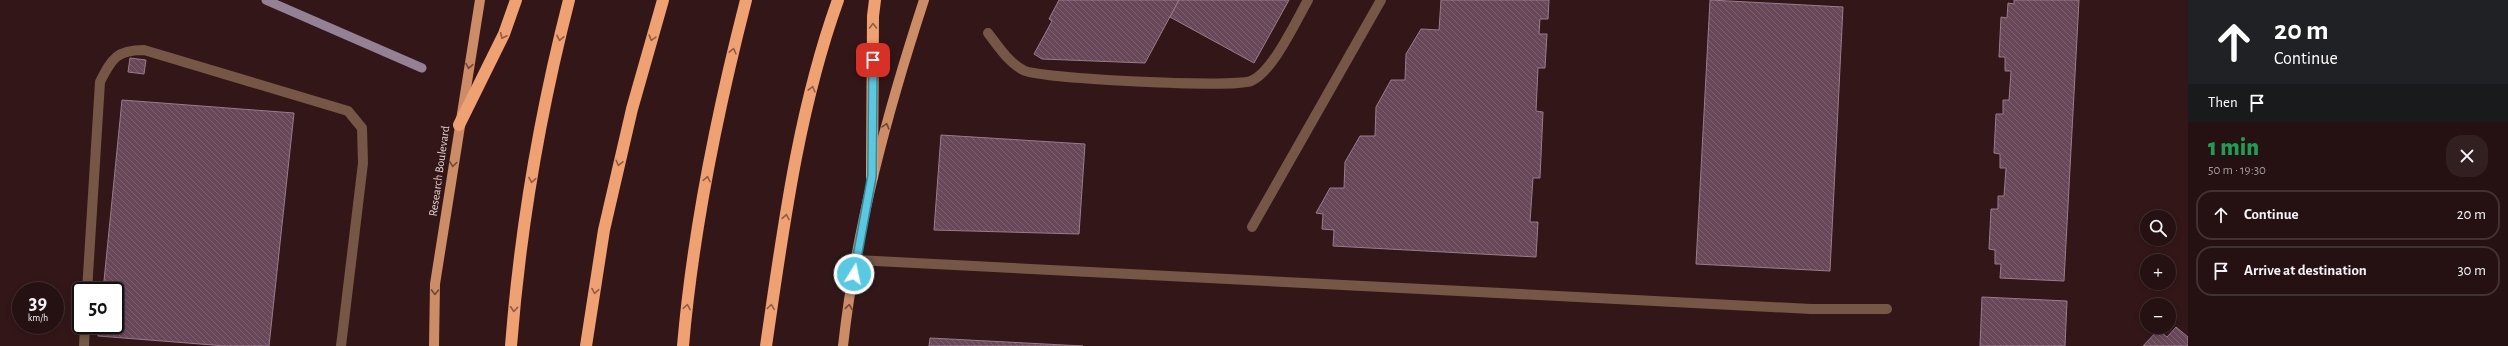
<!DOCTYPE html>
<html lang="en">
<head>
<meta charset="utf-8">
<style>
	body { margin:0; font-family:"Alegreya Sans",sans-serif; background:#321f20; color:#f1f3f6; height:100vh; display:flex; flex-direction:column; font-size:15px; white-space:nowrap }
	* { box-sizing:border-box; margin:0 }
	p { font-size:13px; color:#a49d9f }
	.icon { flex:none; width:22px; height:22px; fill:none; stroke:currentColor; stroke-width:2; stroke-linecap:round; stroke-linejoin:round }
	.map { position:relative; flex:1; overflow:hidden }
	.side { display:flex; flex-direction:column; background:#261112; width:320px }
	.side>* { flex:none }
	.hud { background:#202124; color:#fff; overflow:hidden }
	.controls { position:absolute; left:2140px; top:210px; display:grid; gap:8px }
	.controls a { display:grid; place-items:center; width:36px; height:36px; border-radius:50%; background:#261112; box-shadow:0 2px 6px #0003,0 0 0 1px #423132; font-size:20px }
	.speed { position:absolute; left:12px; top:282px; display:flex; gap:8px; font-size:20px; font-weight:700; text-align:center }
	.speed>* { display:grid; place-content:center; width:52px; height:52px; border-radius:50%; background:#261112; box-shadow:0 2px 6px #0003,0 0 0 1px #423132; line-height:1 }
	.speed small { font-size:10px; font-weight:400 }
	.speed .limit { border:2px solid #111; border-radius:6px; background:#fff; color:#111 }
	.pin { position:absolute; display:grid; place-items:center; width:34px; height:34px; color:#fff; margin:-17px; border-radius:8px; box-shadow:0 2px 6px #0006 }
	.me { position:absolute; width:44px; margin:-22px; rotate:10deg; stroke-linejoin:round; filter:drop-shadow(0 0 3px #0008) }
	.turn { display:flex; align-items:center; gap:14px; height:84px; padding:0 20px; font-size:18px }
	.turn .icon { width:52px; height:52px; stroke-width:2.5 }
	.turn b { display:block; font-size:28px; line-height:34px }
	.then { display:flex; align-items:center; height:38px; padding:0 20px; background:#0003; gap:8px; font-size:15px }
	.round { display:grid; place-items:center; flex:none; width:42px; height:42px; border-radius:16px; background:#321f20 }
	.head { display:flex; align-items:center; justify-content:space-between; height:68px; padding:0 20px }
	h1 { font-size:24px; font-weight:800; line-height:30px; color:#1e9e55 }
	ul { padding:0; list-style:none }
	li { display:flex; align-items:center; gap:12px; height:50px; margin:0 8px 6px; padding:0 12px; border:2px solid #423132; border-radius:16px }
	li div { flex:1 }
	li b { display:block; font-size:15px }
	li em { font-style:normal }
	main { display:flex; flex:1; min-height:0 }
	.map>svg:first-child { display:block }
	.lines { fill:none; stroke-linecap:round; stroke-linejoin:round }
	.stream { stroke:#948196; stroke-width:9 }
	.building { fill:url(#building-back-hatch); stroke:#9a7b8b }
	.minor { stroke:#765745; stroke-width:10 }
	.major { stroke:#cc8c65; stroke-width:10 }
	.highway { stroke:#efa172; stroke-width:12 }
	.oneway { stroke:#915c45 }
	.oneway2 { stroke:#704637 }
	.route-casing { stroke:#398393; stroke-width:10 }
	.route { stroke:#57c9e2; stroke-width:7 }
	.labels { text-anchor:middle; stroke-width:3.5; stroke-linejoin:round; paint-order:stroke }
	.street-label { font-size:12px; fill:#e3cfcf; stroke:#331718 }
</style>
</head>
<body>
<main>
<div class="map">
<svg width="2188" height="346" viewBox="0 0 2188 346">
	<defs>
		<pattern id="building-back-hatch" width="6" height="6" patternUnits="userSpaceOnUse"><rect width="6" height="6" fill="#684759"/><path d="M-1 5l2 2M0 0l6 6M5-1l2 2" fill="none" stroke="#7d6070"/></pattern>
	</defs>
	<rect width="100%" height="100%" fill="#331718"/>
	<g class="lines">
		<path class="stream" d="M266,0L422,68"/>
	</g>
	<g class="building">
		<path d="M1059,0H1179L1145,63L1042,59L1034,54L1052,21L1049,19Z"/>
		<path d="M1179,0H1289L1254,63L1170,17Z"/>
		<path d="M1441,0H1549L1548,19H1540L1539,34H1547L1545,68H1538L1536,111L1543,112L1540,178H1533L1530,222H1538L1536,257L1333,246L1334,230L1322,229L1323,214L1316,213L1330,188H1344L1345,162L1360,136H1375L1376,107L1391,80H1405L1406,54L1421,29L1439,30Z"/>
		<path d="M1710,0L1843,7L1830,271L1696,264Z"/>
		<path d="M2014,0H2079L2064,281L2000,278L2001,264H1995V250L1989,249L1991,209H1998V196H2004L2006,168H2000V154L1994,153L1996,114H2003V100H2009L2011,71H2005V57H1999L2001,17L2007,18L2008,3L2014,4Z"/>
		<path d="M130,58L146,60L144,74L128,72Z"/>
		<path d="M122,100L294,113L269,346H226L98,336L99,325H115V291H103Z"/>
		<path d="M941,135L1085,144L1079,234L934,230Z"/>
		<path d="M1982,297L2067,301L2065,346H1980Z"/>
		<path d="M2176,327L2188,337V346H2143L2158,330L2167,337Z"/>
		<path d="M930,338L1083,346H929Z"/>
	</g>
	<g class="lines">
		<g class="minor">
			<path d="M988,33C998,46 1008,62 1023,70C1039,79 1233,88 1251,81C1272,73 1296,21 1308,0"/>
			<path d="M1252,227L1381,0"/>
			<path d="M856,260L1811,309H1887"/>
			<path d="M87,291L100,82C112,58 117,50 144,50L348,111L362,128L363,163L341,346"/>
			<path d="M84,346L85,325"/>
		</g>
		<g class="major">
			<path d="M434,346L435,284L480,0"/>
			<path d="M843,346C856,228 887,113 924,0"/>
		</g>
		<g class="highway">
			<path d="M459,125L504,34L516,0"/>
			<path d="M872,177L873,16L875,0"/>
			<path d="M511,346C520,230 540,113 569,0"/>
			<path d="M586,346L604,230L632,109L663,0"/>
			<path d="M683,346C693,230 717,113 746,0"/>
			<path d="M766,346C783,230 798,111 838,0"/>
		</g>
	</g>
	<defs><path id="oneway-chevron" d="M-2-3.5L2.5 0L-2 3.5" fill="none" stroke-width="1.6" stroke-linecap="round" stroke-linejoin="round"/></defs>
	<g class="oneway">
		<use href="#oneway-chevron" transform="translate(873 26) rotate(-90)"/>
		<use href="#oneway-chevron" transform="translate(503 36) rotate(115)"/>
		<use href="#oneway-chevron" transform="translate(560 38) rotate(102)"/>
		<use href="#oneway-chevron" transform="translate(652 38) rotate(106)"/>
		<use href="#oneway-chevron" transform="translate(733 51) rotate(-76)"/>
		<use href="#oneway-chevron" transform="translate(812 89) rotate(-76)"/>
		<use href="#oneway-chevron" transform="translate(619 163) rotate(103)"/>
		<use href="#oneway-chevron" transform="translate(707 179) rotate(-80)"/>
		<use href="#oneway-chevron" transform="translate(532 180) rotate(99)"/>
		<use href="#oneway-chevron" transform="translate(786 217) rotate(-80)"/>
		<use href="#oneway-chevron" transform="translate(595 291) rotate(99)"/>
		<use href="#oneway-chevron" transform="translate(687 307) rotate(-81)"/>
		<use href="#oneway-chevron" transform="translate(771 307) rotate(-82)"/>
		<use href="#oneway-chevron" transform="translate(514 309) rotate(94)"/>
	</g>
	<g class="oneway2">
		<use href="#oneway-chevron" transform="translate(469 66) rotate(100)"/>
		<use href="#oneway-chevron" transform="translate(886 126) rotate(-74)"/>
		<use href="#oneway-chevron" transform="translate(453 164) rotate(98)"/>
		<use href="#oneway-chevron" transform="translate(435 292) rotate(91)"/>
		<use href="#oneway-chevron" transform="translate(849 307) rotate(-81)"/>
	</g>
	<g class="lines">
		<defs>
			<path id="route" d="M854,274L872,176L873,60"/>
		</defs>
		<use href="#route" class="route-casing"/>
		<use href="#route" class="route"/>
	</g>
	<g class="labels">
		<g class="street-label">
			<text transform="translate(439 171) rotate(-82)" y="4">Research Boulevard</text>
		</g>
	</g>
</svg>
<div class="controls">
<a><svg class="icon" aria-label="search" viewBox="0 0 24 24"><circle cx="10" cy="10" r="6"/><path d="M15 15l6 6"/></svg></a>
<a>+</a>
<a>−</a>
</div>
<div class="speed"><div>39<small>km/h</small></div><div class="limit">50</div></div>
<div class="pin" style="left:873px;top:60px;background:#d93025"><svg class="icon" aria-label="arrive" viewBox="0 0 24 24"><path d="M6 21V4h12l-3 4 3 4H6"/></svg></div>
<svg class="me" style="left:854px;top:274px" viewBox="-20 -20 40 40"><circle r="17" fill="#57c9e2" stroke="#fff" stroke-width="3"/><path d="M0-11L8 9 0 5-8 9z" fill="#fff"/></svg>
</div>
<section class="side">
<div class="hud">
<div class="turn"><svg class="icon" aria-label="ahead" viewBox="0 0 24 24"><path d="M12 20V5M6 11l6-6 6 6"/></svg><div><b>20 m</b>Continue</div></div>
<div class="then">Then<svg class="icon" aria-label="arrive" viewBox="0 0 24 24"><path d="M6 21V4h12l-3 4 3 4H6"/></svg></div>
</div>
<div class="head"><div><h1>1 min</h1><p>50 m · 19:30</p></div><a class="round"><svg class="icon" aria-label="close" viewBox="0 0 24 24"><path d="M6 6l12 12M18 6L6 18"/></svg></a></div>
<ul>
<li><svg class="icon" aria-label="ahead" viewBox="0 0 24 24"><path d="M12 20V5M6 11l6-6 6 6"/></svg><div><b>Continue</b></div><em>20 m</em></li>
<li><svg class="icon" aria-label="arrive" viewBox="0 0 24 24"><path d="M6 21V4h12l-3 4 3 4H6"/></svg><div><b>Arrive at destination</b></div><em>30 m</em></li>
</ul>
</section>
</main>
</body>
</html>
